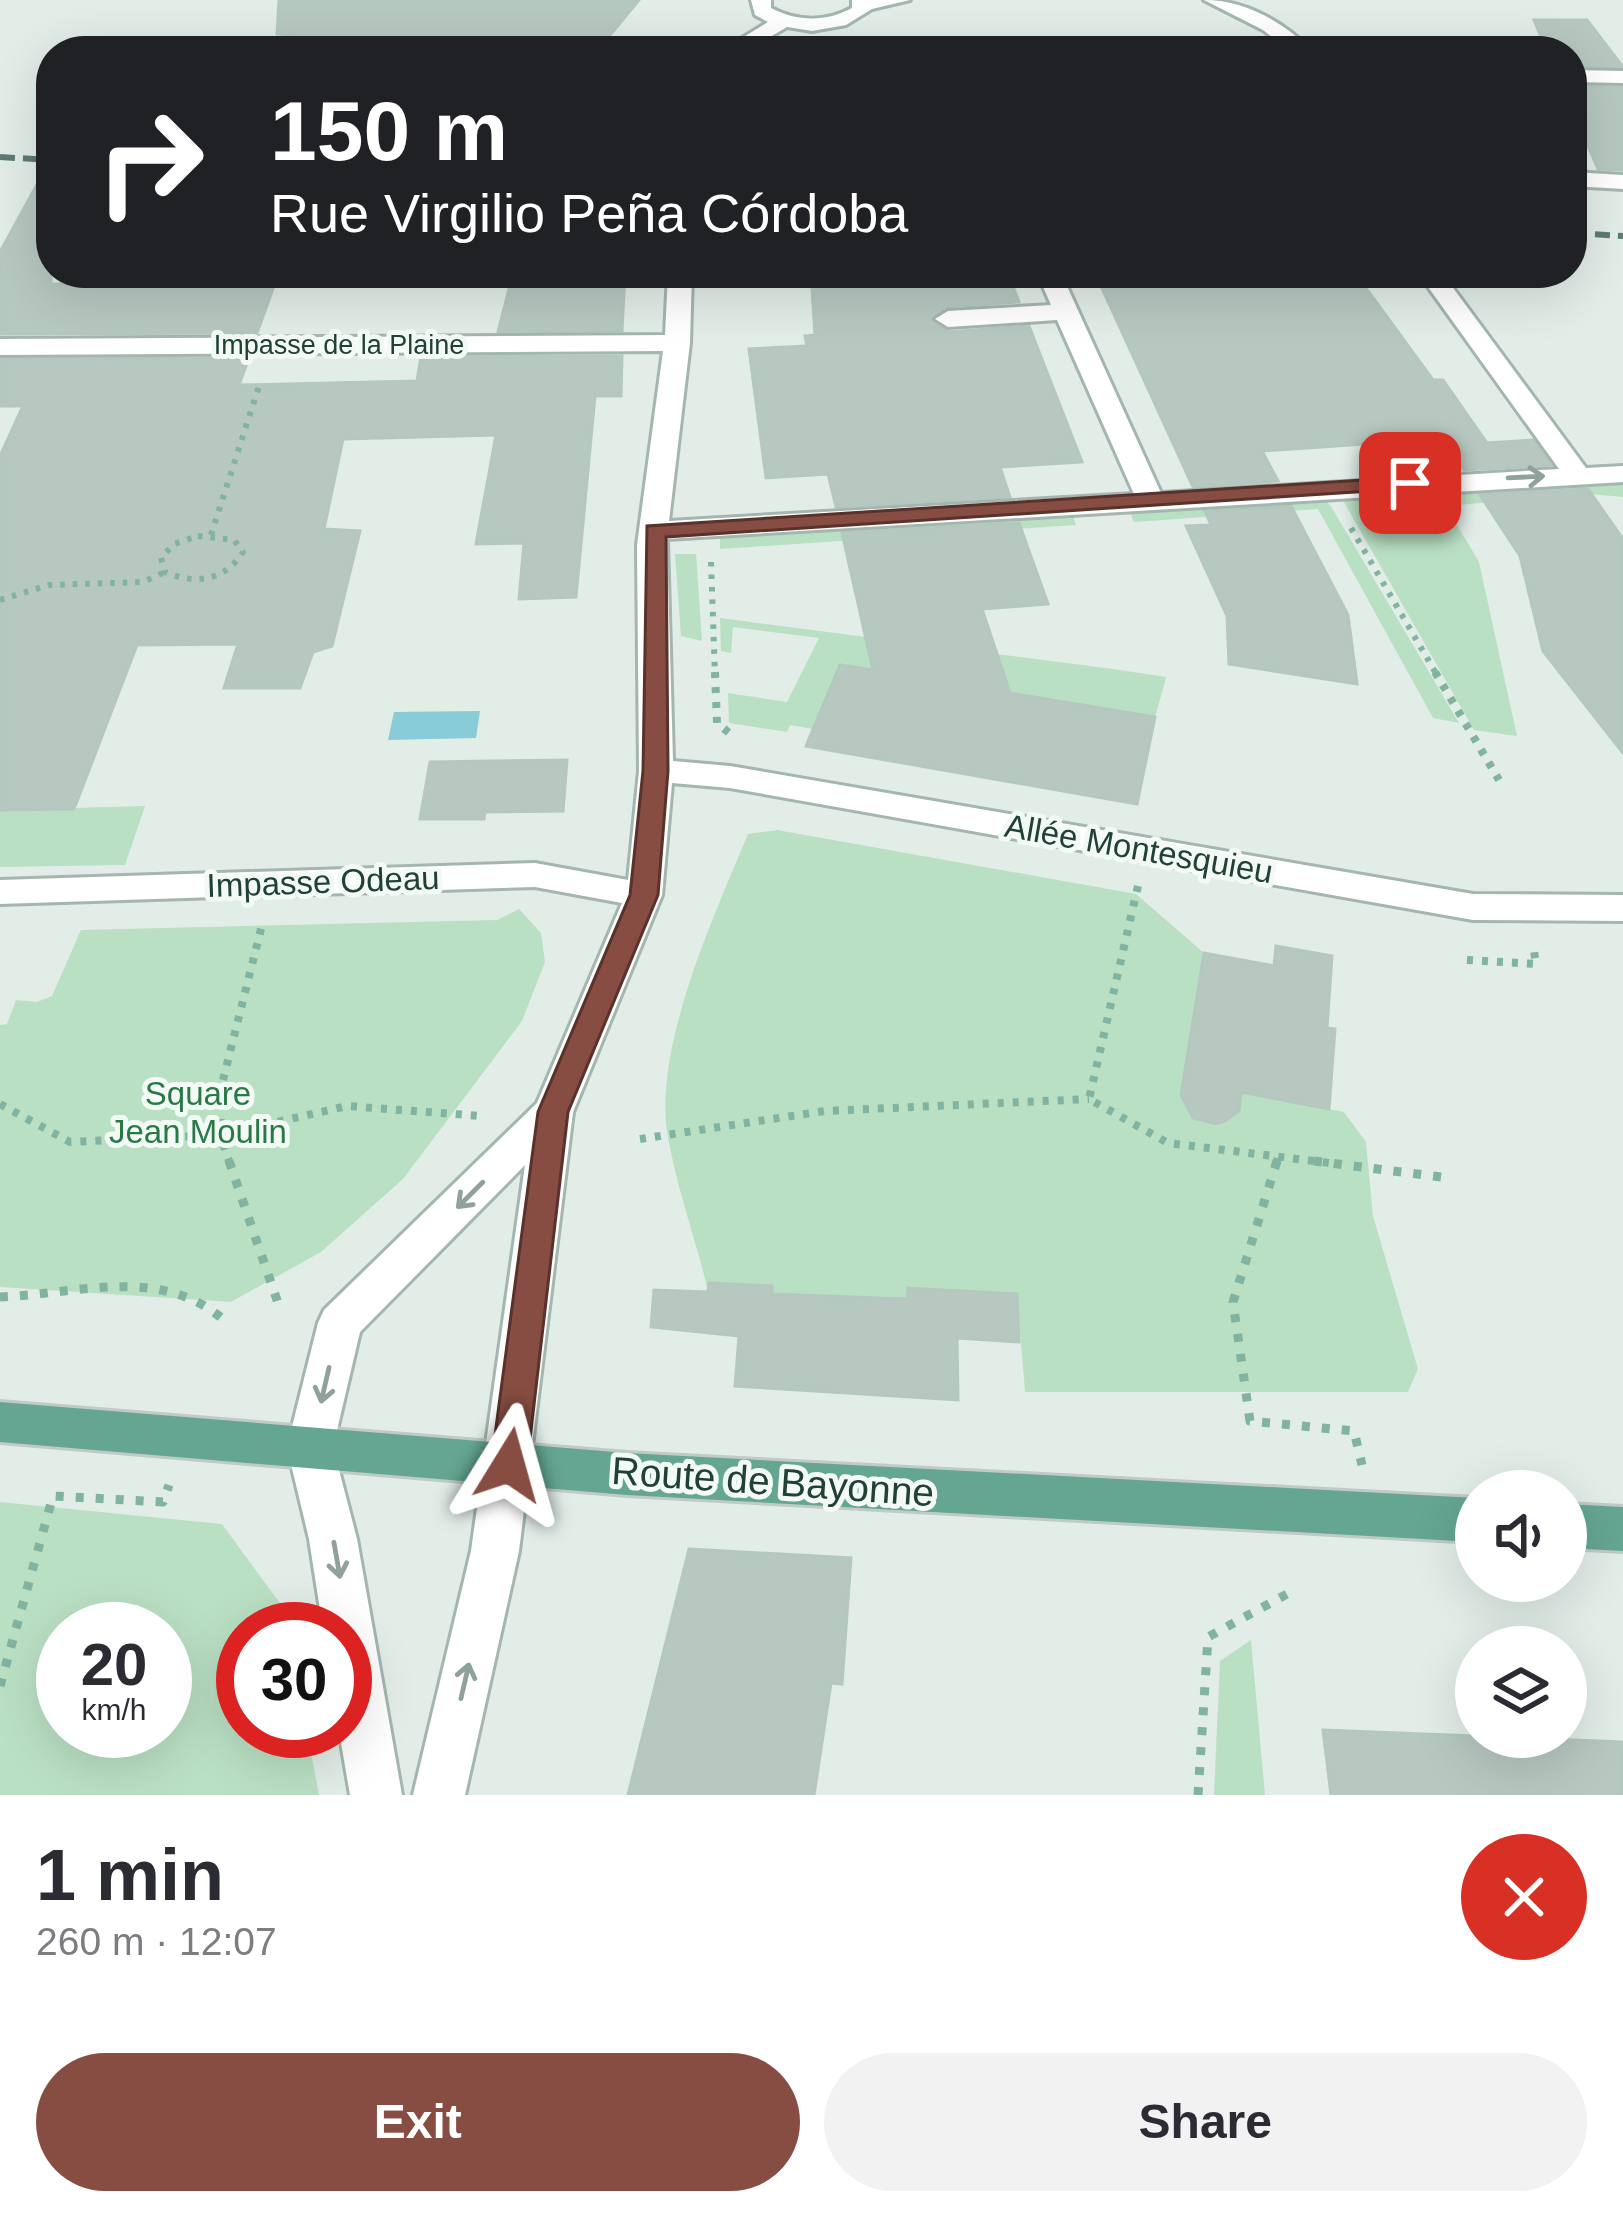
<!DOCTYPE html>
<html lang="en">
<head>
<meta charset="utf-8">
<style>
	body { margin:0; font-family:Arial,sans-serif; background:#f2f2f3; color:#2b2b33; height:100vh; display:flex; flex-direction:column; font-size:45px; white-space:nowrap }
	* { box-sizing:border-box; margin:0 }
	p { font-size:39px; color:#7c7c81 }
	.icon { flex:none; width:66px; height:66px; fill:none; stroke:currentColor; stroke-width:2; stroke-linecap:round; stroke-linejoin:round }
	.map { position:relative; height:1795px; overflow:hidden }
	.panel { display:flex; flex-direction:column; background:#fff; flex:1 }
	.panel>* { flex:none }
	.guide { position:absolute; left:36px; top:36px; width:1551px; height:252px; border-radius:48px; box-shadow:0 12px 48px #0002; background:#202124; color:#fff; overflow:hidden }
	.buttons { position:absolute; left:1455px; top:1470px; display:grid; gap:24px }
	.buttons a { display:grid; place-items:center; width:132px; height:132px; border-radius:50%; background:#fff; box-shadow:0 12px 48px #0002; font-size:60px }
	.speed { position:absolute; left:36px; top:1602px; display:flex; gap:24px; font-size:60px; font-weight:700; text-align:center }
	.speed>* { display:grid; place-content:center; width:156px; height:156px; border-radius:50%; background:#fff; box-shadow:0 12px 48px #0002; line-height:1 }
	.speed small { font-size:30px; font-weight:400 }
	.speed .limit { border:18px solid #d22; background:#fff; color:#111 }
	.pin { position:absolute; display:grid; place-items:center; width:102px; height:102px; color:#fff; margin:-51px; border-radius:24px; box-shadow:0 6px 18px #0006 }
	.me { position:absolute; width:132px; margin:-66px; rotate:8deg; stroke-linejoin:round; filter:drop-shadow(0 0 9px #0008) }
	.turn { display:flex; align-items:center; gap:42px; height:252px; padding:0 36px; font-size:54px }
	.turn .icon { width:156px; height:156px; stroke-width:2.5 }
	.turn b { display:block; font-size:84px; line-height:102px }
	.round { display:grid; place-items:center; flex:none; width:126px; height:126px; border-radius:63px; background:#f2f2f3 }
	.head { display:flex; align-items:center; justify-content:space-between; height:204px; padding:0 36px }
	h1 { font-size:72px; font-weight:700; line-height:90px }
	.primary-button { display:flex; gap:24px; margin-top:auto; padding:24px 36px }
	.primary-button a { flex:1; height:138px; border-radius:72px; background:#884d42; color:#fff; font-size:48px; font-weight:700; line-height:138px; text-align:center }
	.primary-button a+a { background:#f2f2f3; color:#2b2b33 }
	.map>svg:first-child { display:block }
	.green { fill:#bae0c3; fill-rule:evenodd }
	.water { fill:#87ccd6 }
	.building { fill:#b7c8c1; stroke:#b4c8bf; stroke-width:3 }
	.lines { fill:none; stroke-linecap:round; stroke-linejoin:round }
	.minor-casing { stroke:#a4b6af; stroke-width:6 }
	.major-casing { stroke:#c1cac7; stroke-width:6 }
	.path-far2 { stroke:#81b3a1; stroke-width:6; stroke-dasharray:4.5 8; stroke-linecap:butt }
	.path-far1 { stroke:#81b3a1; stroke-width:8; stroke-dasharray:6 9; stroke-linecap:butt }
	.path { stroke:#81b3a1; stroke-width:9; stroke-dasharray:8 12; stroke-linecap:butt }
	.minor { fill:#fff; fill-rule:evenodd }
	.major { fill:#64a692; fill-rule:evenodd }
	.rail { stroke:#5c7b72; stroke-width:6; stroke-dasharray:15 8; stroke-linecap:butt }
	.oneway { stroke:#90a09a }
	.route { fill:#884d42; stroke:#58322b; stroke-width:3 }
	.labels { text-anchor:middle; stroke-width:10; stroke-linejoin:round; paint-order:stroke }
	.far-street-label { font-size:27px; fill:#214036; stroke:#f3faf6 }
	.street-label { font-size:33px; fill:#214036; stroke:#f3faf6 }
	.park-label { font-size:33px; fill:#287945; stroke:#f3faf6 }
	.near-street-label { font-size:39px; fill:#214036; stroke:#f3faf6 }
</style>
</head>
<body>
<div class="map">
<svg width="1623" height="1795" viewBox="0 0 1623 1795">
	<rect width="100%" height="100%" fill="#e2ede8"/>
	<g class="green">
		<path d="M1623,480V497L1590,494L1446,506L1479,562L1517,736L1474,730L1340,495Z"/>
		<path d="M1323,496L1332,508L1459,723L1433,718L1318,509L1134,522L1128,508Z"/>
		<path d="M1072,513L1076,525L720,549V536Z"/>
		<path d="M675,554H696L702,641L681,636Z"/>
		<path d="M720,618L1113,669L1166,677L1165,682L1155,717L813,729L790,725L787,732L729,723L728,693L787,702L819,638L733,627L731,653L721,651Z"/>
		<path d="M145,806L125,865L0,867V810Z"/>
		<path d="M777,830L1136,894L1204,953L1181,1098L1187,1101L1197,1120L1216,1124L1232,1116L1241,1092L1344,1112L1366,1142L1373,1216L1418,1369L1408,1392H1025L1017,1294L907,1299L772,1294L771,1286L714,1283L708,1291C696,1240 677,1189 668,1137C652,1049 714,916 748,834Z"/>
		<path d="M519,909L541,933L545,962L522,1021L403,1179L321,1252L231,1302L0,1287V1025L7,1024L16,1000L37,1002L52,996L81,930L497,920Z"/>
		<path d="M0,1502L222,1524L293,1621L294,1629H243V1731H307L319,1795H0ZM63,1629H165V1731H63Z"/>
		<path d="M1251,1640L1265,1795H1214L1220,1661Z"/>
	</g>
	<path class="water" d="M480,711L476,738L388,740L394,712Z"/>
	<g class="building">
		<path d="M279,0H639L597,51H458L277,34Z"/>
		<path d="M1534,20H1587L1623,67L1572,66V51H1547Z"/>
		<path d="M1572,86L1623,87V170L1598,169L1572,109Z"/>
		<path d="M51,159V284L275,283L257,333L0,334V252Z"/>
		<path d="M580,273H625L622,331L498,332L510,285L579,283Z"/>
		<path d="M811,273L1008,274L1019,302L948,307L931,320L948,332L1029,326L1082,462L1000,467L1010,497L836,507L828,474L766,478L749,349L807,346L805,336L815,335Z"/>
		<path d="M1095,273H1355L1433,380H1443L1487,443L1533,440L1551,465L1464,470L1449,448L1386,453L1380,443L1262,451L1278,481L1193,487Z"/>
		<path d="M622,356L621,396H595L576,597L519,599L524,543L476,544L496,435L343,439L324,529L360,531L332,646L313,652L300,688H224L238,644L137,645L74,809L0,810V456L23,406H0V359L249,358L239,385L417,381L421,357Z"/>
		<path d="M1588,489L1623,539V753L1543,651L1520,556L1480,495Z"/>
		<path d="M1291,506L1348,615L1357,684L1229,664L1227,616L1186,526L1211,525L1205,511Z"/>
		<path d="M1019,523L1048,604L982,609L1010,693L1155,717L1137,804L806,746L840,665L873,670L842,533Z"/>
		<path d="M567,760L563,811L485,812L484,819H420L430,762Z"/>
		<path d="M1276,946L1332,956L1327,1028L1335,1029L1329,1109L1241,1092L1239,1111L1225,1121L1216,1124L1193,1118L1181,1095L1204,953L1274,966Z"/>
		<path d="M709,1283L772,1286V1294L907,1299L908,1288L1017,1294L1019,1342L957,1338L958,1400L735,1386L739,1336L651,1327L654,1290L708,1292Z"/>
		<path d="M689,1549L851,1558L842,1684L831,1683L814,1795H628Z"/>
		<path d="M1323,1730L1623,1742V1795H1331Z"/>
	</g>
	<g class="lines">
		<defs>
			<g id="minor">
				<path d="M751,0H771V8C798,22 826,22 852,8V0H910L872,9L846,25L812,31L787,27L746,51H721L768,22L755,15Z"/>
				<path d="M1204,0C1245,0 1284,22 1312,51H1290L1263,30Z"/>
				<path d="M1572,70L1623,71V83L1572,82Z"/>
				<path d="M1572,172L1623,175V189L1572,186Z"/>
				<path d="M668,273H692L690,343L669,521L1134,494L1057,320L948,327L935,319L948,311L1051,305L1037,273H1061L1161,493L1559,469L1418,273H1442L1586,468L1623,466V482L667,539L673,761L730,766L1473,894L1623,895V921L1473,920L730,788L672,783L662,895L573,1112L519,1551L465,1795H413L471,1551L525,1165L360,1332L333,1447L357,1539L402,1795H350L339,1731H345V1629H323L309,1539L287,1447L318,1323L324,1310L537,1103L622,903L535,887L0,904V880L535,863L628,880L639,771L637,545L663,351L0,355V339L665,335Z"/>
			</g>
			<g id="major">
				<path d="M0,1402L627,1453L1476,1498V1542L627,1495L0,1442Z"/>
				<path d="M1566,1504L1623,1507V1551L1566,1548Z"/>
			</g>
		</defs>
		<use href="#minor" class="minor-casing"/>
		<use href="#major" class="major-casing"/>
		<g class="path-far2">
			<path d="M1351,528L1437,675"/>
			<path d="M211,535L260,383"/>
			<path d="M198,536L234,540L243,552C225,581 195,585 165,572L161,558L174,544Z"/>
			<path d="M711,562L715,675"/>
			<path d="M0,600L49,585L143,582L165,572"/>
		</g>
		<g class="path-far1">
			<path d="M715,672L717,723L734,737"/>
			<path d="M1435,672L1499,780"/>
			<path d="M1138,886L1089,1099L1168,1143L1338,1164"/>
			<path d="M1467,960L1536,964L1534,951"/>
			<path d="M0,1104L70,1142L220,1135L222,1084L263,921"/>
			<path d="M640,1139L825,1111L1089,1099"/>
			<path d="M230,1164L220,1135L347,1106L481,1116"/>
			<path d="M1276,1164L1278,1157"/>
		</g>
		<g class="path">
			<path d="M229,1161L278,1303"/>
			<path d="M1277,1161L1233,1302L1250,1421L1354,1431L1362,1465"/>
			<path d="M1314,1161L1441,1177"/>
			<path d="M0,1297C78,1294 164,1264 227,1323"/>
			<path d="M0,1686L53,1496L163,1502L169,1485"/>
			<path d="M1198,1795L1208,1637L1287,1594"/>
		</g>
		<use href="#minor" class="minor"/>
		<use href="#major" class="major"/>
		<g class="rail">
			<path d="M0,157L51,160"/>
			<path d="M1572,233L1623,236"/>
		</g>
	</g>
	<defs><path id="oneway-shaft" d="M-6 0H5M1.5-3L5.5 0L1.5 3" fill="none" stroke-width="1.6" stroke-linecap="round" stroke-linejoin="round" transform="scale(3)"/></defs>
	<g class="oneway">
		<use href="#oneway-shaft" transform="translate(1526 477) rotate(-3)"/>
		<use href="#oneway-shaft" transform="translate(470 1195) rotate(135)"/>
		<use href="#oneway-shaft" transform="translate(325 1385) rotate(103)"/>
		<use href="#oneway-shaft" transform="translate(337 1560) rotate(80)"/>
		<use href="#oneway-shaft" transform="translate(465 1681) rotate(-77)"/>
	</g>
	<path class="route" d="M1410,477L1420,483L1417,488L666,537L668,771L658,895L568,1112L527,1465L521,1476L509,1481L496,1476L491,1465L538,1112L630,895L643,771L647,526Z"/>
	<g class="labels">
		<g class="far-street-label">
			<text x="339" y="354">Impasse de la Plaine</text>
		</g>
		<g class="street-label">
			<text transform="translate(1139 848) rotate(10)" y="12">Allée Montesquieu</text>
			<text transform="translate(323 881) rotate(-2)" y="12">Impasse Odeau</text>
		</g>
		<g class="park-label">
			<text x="198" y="1105">Square<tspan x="198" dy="38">Jean Moulin</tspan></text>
		</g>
		<g class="near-street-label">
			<text transform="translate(773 1481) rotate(4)" y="14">Route de Bayonne</text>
		</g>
	</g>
</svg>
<div class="buttons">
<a><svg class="icon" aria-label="sound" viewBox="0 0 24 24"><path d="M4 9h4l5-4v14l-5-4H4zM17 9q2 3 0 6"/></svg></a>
<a><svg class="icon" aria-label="layers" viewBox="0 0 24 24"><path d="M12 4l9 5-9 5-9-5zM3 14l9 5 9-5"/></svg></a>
</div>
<div class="speed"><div>20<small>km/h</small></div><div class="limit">30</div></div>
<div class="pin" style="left:1410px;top:483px;background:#d93025"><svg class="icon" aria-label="arrive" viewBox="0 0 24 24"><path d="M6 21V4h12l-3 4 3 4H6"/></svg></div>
<svg class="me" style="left:509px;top:1465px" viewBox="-20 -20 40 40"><path d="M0-17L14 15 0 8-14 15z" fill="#884d42" stroke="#fff" stroke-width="4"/></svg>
<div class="guide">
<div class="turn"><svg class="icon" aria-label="right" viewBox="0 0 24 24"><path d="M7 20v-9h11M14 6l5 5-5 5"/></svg><div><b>150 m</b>Rue Virgilio Peña Córdoba</div></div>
</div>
</div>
<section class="panel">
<div class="head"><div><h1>1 min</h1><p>260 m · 12:07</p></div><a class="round" style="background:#d93025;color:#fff"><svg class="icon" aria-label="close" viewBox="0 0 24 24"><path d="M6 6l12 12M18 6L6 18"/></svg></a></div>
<div class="primary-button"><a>Exit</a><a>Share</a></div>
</section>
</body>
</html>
